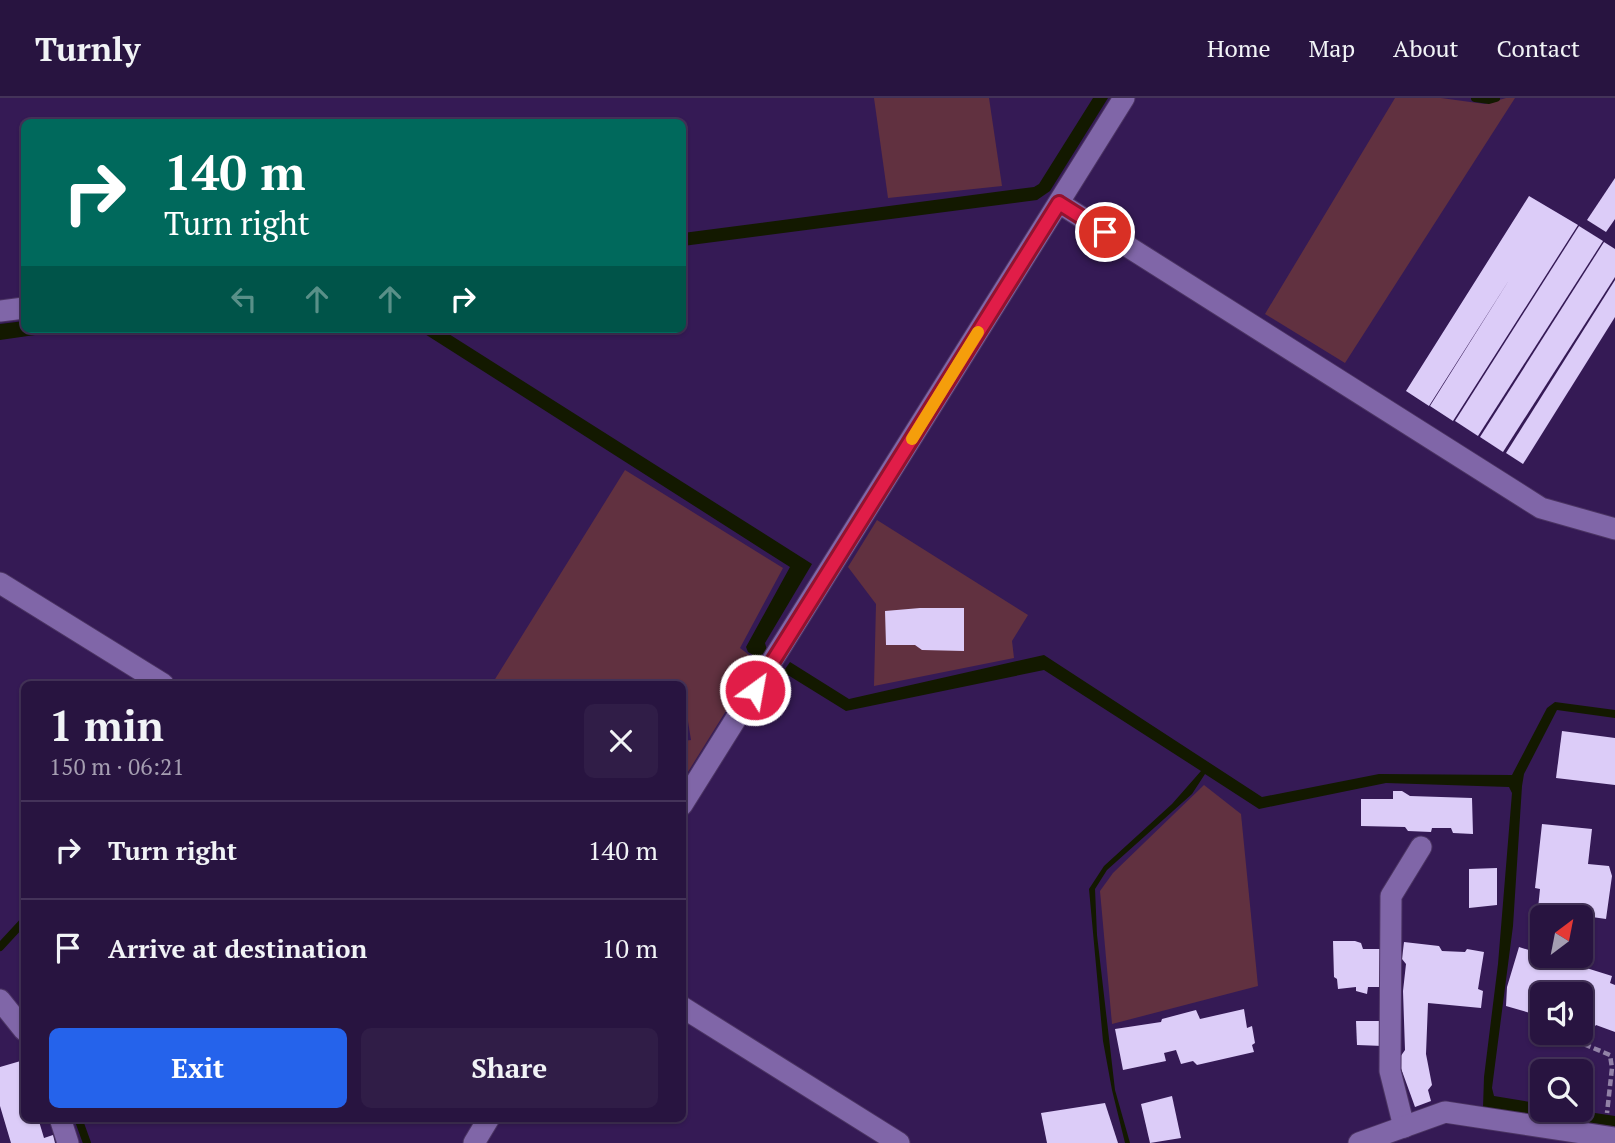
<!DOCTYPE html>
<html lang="en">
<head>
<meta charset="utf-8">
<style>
	body { margin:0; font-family:"PT Serif",serif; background:#301d47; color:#f1f3f6; height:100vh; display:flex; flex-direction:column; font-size:26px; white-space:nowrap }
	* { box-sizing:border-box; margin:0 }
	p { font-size:23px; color:#a59eb1 }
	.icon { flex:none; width:38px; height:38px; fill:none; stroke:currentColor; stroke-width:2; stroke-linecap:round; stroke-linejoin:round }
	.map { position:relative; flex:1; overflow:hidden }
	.sheet { position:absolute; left:21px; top:583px; width:665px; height:441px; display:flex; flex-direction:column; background:#281440; border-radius:10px; box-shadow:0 2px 5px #0004,0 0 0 2px #443359 }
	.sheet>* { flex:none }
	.top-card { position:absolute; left:21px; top:21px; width:665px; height:214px; border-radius:10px; box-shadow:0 2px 5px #0004,0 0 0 2px #443359; background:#00695c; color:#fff; overflow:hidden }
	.needle { width:46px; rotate:32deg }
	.buttons { position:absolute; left:1530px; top:807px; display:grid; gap:14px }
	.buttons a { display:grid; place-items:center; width:63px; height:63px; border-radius:10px; background:#281440; box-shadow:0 2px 5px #0004,0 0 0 2px #443359; font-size:35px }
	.pin { position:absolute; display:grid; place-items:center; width:60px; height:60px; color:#fff; margin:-30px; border:4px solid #fff; border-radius:50%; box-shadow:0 2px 7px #0007 }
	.me { position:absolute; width:77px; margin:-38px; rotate:32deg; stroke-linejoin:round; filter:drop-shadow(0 0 5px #0008) }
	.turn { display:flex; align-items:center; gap:24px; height:147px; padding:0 28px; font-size:32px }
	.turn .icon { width:91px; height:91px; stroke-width:2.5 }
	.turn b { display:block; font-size:49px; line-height:60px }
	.lanes { display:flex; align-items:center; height:66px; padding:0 28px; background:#0003; justify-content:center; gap:35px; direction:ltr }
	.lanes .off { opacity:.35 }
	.round { display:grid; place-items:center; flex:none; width:74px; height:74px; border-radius:10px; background:#301d47 }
	.overview { display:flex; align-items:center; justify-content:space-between; height:119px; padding:0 28px }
	h1 { font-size:42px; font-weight:800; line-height:52px }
	.cta { display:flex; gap:14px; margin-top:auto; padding:14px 28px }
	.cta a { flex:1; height:80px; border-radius:10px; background:#2563eb; color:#fff; font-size:28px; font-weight:800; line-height:80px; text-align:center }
	.cta a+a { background:#301d47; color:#f1f3f6 }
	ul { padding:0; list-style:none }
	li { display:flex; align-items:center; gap:21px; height:98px; padding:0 28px; border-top:2px solid #443359 }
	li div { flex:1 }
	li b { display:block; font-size:26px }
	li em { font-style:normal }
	header { display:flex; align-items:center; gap:42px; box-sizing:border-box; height:98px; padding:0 35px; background:#281440; border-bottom:2px solid #443359 }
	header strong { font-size:33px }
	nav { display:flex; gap:38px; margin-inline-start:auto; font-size:24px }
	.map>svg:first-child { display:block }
	.green { fill:#613140 }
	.water { fill:#131900 }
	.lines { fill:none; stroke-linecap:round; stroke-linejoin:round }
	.stream { stroke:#131900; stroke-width:8 }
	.building { fill:#dcccf8 }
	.street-casing { stroke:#4b3463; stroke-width:23 }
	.path { stroke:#9282a7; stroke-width:4.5; stroke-dasharray:7 3.5; stroke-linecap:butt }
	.street { stroke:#8066a8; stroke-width:21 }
	.route-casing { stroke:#92132f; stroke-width:18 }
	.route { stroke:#e11d48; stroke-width:12 }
	.slow { stroke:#f59e0b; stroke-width:12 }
</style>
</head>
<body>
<header>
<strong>Turnly</strong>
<nav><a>Home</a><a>Map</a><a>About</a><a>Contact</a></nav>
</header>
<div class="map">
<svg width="1615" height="1045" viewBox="0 0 1615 1045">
	<rect width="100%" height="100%" fill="#351a55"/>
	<g class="green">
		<path d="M874,0H989L1002,88L888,100Z"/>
		<path d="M1395,0H1441L1485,6L1506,0H1515L1345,265L1265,216Z"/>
		<path d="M625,372L783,470L740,550L757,563L683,682V643L691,642L682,586H492Z"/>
		<path d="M877,422L1028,517L1012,543L1014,560L874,588L876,506L848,469Z"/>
		<path d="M1204,687L1241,716L1258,888L1112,926L1100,793L1113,775Z"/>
	</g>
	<g class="water">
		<path d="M1093,0H1108L1050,93L1037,102L683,148V135L1034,89L1039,86Z"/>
		<path d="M24,223V231H77L0,242V226Z"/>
		<path d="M417,231H441L812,466L765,545L767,552L758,560L748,554L746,549L790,469Z"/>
		<path d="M1044,557L1262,699L1379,676L1512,677L1547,610L1555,604L1615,612V620L1557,612L1524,676L1522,688L1513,828L1492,990L1494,998L1542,1006V1012H1575L1615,1018V1032L1483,1010L1484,979L1498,866L1512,695L1509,689L1386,685L1259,711L1205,676L1192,696L1107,772L1095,791L1097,837L1115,992L1130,1045H1125L1112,992L1103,943L1089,791L1104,768L1172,706L1201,673L1044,572L846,613L783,574L790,564L849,601Z"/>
	</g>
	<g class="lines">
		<g class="stream">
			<path d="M1475,0L1489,2L1496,0"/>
			<path d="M0,849L24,823"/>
			<path d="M78,1020L87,1045"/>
		</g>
	</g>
	<g class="building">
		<path d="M1615,80V121L1606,134L1587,122Z"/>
		<path d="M1529,98L1578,127L1453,323L1430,308L1511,179L1429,308L1406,293Z"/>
		<path d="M1579,128L1603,143L1478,338L1455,323Z"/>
		<path d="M1604,144L1615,151V179L1503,354L1480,339Z"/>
		<path d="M1615,182V219L1523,366L1506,355Z"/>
		<path d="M920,510H964V553L922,552L915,547H886L885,513Z"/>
		<path d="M1562,633L1615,640V687L1556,680Z"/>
		<path d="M1393,693H1402L1410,698L1472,700L1473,736L1453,735L1451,730H1432L1431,734L1408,733L1405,729L1361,728V701H1393Z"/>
		<path d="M1542,726L1592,731L1588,766L1609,768L1612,778L1606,821L1585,818L1582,855H1580V819H1542V851L1534,850L1540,791L1535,790Z"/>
		<path d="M1497,770V807L1469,810V771Z"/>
		<path d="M1333,843H1355L1361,845L1363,851H1384V889H1368L1367,896L1356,893V889L1338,891L1337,881L1334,879Z"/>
		<path d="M1404,844L1439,848L1442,853L1465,854L1467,851L1484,854L1478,891L1483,893L1481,910L1428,905L1426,956L1432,987L1428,992L1431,1003L1415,1009L1398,962L1405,952L1403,893L1406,866L1402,861Z"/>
		<path d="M1519,849L1612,878L1610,885L1615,887V934L1596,927L1591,933L1580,931L1584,924L1580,923V896H1542V912L1537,917L1506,908L1507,889Z"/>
		<path d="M1244,911L1247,930L1252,928L1255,945L1252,947L1254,954L1197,967L1193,963L1181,966L1176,952L1164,955L1166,963L1123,972L1115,931L1161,924L1162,921L1196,912L1200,921Z"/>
		<path d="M1356,923H1383V948L1357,947Z"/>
		<path d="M24,962V1020H38L44,1040L53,1037L55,1045H11L0,1008V969Z"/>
		<path d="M1172,998L1181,1040L1150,1045L1141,1006Z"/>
		<path d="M1105,1005L1118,1045H1047L1041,1015Z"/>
	</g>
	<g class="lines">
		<defs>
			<g id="street">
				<path d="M1059,105L1541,410L1615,431"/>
				<path d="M0,213L24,210"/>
				<path d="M0,485L163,586"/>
				<path d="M682,707L1124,0"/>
				<path d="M0,902L24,932"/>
				<path d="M682,909L899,1045"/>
				<path d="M60,1020L68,1045"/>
				<path d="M1404,1029L1390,973L1391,798L1421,749"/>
				<path d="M474,1045L489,1020"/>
				<path d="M1359,1045L1445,1014L1615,1040"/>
			</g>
		</defs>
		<use href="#street" class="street-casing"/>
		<path class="path" d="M1555,934L1610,957L1612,970L1607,1015"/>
		<use href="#street" class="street"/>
	</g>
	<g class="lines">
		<defs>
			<path id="route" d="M755,592L1059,105L1105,134"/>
		</defs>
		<use href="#route" class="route-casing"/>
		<use href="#route" class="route"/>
		<path class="slow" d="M912,341L978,234"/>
	</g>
</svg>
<div class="buttons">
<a><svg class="needle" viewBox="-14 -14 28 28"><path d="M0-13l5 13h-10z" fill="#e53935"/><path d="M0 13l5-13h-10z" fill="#a59eb1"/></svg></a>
<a><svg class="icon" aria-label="sound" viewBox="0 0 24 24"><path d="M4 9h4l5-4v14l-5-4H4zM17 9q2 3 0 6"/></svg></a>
<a><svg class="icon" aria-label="search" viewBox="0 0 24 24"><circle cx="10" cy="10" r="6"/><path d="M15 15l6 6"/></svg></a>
</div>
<div class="pin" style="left:1105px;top:134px;background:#d93025"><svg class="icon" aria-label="arrive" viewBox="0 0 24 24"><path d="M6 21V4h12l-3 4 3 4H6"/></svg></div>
<svg class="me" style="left:755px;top:592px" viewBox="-20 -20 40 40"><circle r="17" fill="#e11d48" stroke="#fff" stroke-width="3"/><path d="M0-11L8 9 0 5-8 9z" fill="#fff"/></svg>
<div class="top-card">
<div class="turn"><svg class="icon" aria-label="right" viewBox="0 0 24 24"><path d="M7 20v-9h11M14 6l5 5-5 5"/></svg><div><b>140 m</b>Turn right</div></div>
<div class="lanes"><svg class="icon off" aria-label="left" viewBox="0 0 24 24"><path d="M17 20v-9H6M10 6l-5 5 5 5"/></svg><svg class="icon off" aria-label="ahead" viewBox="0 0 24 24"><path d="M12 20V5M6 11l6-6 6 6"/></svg><svg class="icon off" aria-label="ahead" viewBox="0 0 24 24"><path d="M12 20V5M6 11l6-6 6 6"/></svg><svg class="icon" aria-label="right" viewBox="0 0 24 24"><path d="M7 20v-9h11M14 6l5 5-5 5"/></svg></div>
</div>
<section class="sheet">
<div class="overview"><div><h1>1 min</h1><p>150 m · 06:21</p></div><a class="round"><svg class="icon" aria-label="close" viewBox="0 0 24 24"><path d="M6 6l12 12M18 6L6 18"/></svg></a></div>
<ul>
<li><svg class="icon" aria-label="right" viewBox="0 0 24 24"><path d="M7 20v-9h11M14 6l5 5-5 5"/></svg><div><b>Turn right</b></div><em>140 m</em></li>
<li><svg class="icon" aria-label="arrive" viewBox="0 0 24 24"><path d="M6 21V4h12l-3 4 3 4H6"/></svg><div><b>Arrive at destination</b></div><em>10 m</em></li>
</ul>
<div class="cta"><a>Exit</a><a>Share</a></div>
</section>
</div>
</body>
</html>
